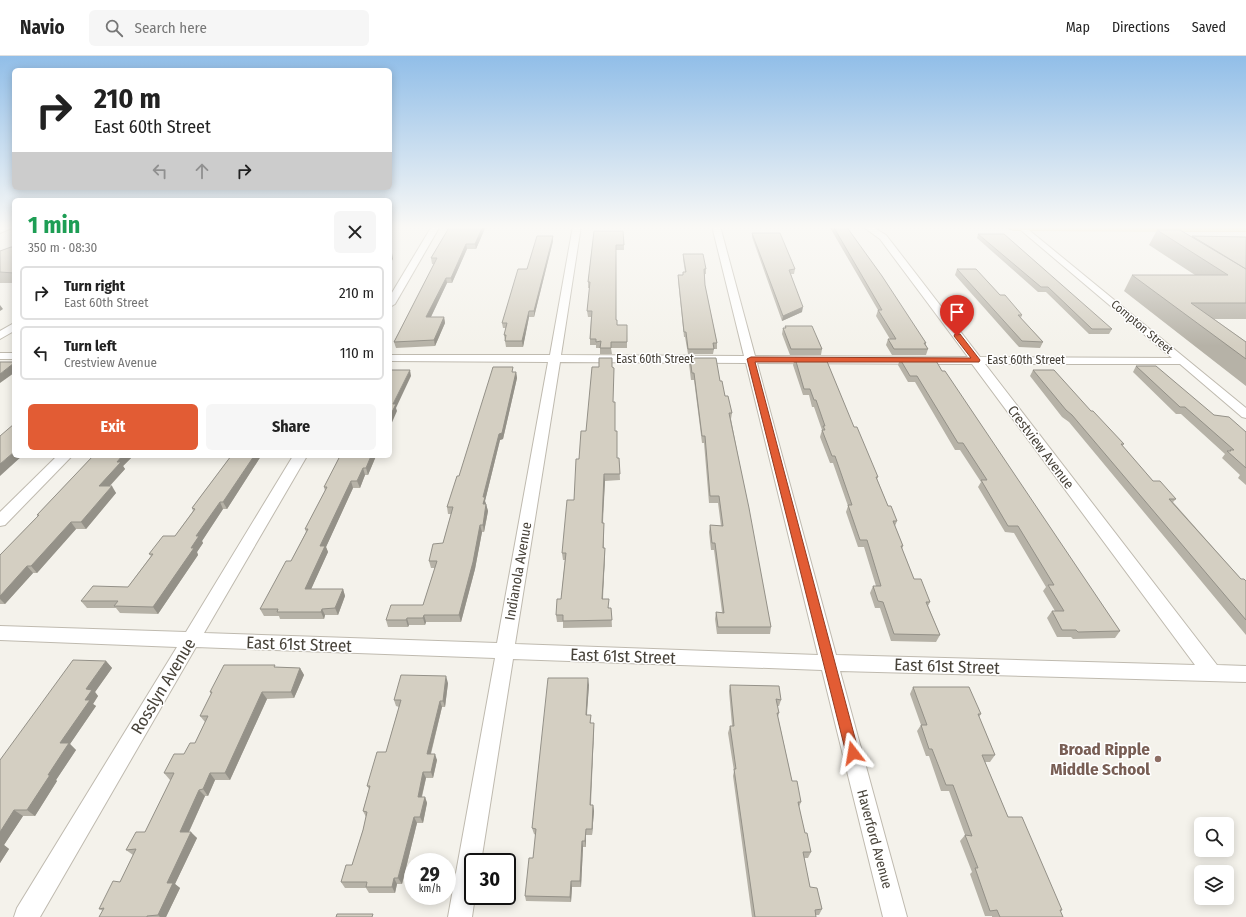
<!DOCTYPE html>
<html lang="en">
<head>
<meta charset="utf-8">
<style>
	body { margin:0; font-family:"Fira Sans Condensed",sans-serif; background:#f6f6f6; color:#222; height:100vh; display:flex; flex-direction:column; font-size:15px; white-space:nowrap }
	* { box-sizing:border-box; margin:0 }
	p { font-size:13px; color:#767676 }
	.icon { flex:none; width:22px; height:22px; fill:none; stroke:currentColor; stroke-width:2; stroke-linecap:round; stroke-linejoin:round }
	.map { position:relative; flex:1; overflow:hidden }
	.drawer { position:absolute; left:12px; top:142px; width:380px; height:260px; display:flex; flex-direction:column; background:#fff; border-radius:6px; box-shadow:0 2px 10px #0003 }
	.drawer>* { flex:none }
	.top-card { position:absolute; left:12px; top:12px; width:380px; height:122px; border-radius:6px; box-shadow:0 2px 10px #0003; background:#fff; color:#222; overflow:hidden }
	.tools { position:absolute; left:1194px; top:761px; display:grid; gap:8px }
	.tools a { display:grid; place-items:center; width:40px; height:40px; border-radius:6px; background:#fff; box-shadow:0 2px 10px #0003; font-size:20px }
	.speed { position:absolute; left:404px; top:797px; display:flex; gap:8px; font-size:20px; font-weight:700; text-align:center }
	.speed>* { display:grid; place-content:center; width:52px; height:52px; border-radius:50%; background:#fff; box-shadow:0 2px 10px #0003; line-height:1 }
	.speed small { font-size:10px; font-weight:400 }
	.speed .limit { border:2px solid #111; border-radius:6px; background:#fff; color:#111 }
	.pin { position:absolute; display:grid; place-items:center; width:34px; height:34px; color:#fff; margin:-41px -17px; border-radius:50% 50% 50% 0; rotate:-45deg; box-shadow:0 0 4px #0007 }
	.pin .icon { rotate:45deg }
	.me { position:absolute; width:44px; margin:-22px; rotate:346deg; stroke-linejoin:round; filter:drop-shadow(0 0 3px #0008) }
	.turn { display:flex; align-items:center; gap:14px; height:84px; padding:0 16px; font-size:18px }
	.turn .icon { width:52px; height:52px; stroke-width:2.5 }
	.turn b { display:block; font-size:28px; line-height:34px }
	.lanes { display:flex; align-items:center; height:38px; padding:0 16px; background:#0003; justify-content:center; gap:20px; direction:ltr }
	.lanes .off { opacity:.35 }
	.round { display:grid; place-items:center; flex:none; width:42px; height:42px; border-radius:6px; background:#f6f6f6 }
	.summary { display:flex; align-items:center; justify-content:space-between; height:68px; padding:0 16px }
	h1 { font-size:24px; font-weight:700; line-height:30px; color:#1e9e55 }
	.button { display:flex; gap:8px; margin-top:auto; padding:8px 16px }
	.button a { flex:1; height:46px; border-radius:6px; background:#e25c34; color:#fff; font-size:16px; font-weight:700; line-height:46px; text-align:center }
	.button a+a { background:#f6f6f6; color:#222 }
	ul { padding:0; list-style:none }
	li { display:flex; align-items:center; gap:12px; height:54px; margin:0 8px 6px; padding:0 8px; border:2px solid #e0e0e0; border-radius:6px }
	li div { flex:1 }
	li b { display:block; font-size:15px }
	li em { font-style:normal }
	header { display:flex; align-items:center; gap:24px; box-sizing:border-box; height:56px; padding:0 20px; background:#fff; border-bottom:1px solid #e0e0e0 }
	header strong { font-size:19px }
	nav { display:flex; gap:22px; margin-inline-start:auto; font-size:14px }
	.search { width:280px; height:36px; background:#f6f6f6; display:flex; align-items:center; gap:10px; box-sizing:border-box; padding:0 14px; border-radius:6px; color:#767676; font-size:15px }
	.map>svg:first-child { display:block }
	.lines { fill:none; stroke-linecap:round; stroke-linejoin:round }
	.street-casing { stroke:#bfbaaf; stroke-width:2 }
	.primary-casing { stroke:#d7c276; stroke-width:2 }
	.street { fill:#fff; fill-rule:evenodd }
	.primary { fill:#f3e3a5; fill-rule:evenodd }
	.wall { fill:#b6b2a7 }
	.shaded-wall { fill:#949188 }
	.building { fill:#d4cfc2; stroke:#949188 }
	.route { fill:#e25c34; stroke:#933c22 }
	.education-dot { fill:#8d6e63; stroke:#fff; stroke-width:1.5 }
	.labels { text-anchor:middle; stroke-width:3; stroke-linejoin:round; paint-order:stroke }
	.far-street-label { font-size:12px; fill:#48433a; stroke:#fff }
	.street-label { font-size:14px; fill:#48433a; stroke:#fff }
	.near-street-label { font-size:17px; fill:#48433a; stroke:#fff }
	.near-education-label { font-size:17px; font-weight:bold; fill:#785e54; stroke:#fff; text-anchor:end }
</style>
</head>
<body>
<header>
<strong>Navio</strong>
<div class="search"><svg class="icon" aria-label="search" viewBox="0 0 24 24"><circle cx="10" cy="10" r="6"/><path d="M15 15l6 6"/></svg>Search here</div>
<nav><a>Map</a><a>Directions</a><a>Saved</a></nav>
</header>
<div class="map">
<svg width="1246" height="861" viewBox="0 0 1246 861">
	<rect width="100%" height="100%" fill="#f4f2eb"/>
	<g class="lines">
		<defs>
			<g id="street">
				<path d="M5,170H14V171L0,177V172Z"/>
				<path d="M432,170H440L395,248L390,251V240Z"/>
				<path d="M573,170H581L561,299L744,300L712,170H720L755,300L968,301L880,183L862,170H871L886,179L980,301L1172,302L1016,170H1024L1246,352V362L1242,361L1180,308H985L1217,609L1246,610V626L840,615L907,861H883L822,614L513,603L481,806H473V840H475L472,861H448L495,602L196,591L40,861H14L17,852L177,591L0,584V570L186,576L293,400H307L204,577L497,587L548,306L390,305V299H550ZM560,306L746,307L818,599L515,588ZM757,307L972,308L1195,609L836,599Z"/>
				<path d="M14,267V275L0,283V275Z"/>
				<rect x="0" y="297" width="14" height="6"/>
				<path d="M57,400H72L5,469L0,470V456Z"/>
			</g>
			<path id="primary" d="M1008,170H1246V175L1014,174L1010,173Z"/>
		</defs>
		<use href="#street" class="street-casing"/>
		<use href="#primary" class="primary-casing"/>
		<use href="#street" class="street"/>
		<use href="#primary" class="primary"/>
	</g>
	<g class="wall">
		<path d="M450,170H486L476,193H467L452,227H447L431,261H444L445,267L435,290L396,292L394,286L434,208H432L431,202Z"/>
		<path d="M829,170H846L926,287V289L928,293L926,299H892L886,289L888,283H890L876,260L878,254Z"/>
		<path d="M1157,174L1192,181V180L1246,181V263H1214L1246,286V330L1124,235L1132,219H1195L1149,189Z"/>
		<path d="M594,175L624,189V194H616V264L617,269H627V292H611L612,298H600V292H596V289H590V283L591,261H588L587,255L590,232H588V226Z"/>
		<path d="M752,177L795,213L794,218H791L802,256L782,265L752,181Z"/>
		<path d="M978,178L1112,273L1109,278H1089L1046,236H1038L977,182Z"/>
		<path d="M553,180V185L534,261H529L523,291H506L504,279L506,272H503L502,267L527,213Z"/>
		<path d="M14,191V227H0V195Z"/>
		<path d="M683,198L706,213V218H705V229L717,287V293H714L713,298H688L685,281H684L678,224V219H683V216H685L683,203Z"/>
		<path d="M957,213L1000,239L1022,259L1021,262L1043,286L1040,292L1019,291L955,219Z"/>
		<path d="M785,270L822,293L821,299H790L782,278L783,272H785Z"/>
		<path d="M690,302L720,325L725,340L732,357L731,363L771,571L770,578H717L715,563L716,556H722L714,494H711L709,476L710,469L721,470L718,447H709L704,387H702L694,324H691L689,308Z"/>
		<path d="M795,302L854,371L878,421L877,423L888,450L897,465L895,470L903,490L902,493L914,523L930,546L928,550L940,579L936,586L891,585L880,552H875L870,537L873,530H876L864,491H858L846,456L848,450L833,407H830L820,381L822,374L814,351H812L809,339H803L793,309Z"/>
		<path d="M900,303L942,315L1120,575L1115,582L1073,583L1071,581H1057L1047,562L1052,555H1055L1043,535L1046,531L1014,477L1005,476L978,431L981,426L960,394H955L915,326H908L898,309Z"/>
		<path d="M1136,310L1214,359L1246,376V429L1238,422L1240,419L1222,402L1225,398L1181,358H1176L1133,316Z"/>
		<path d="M599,311L613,346L617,402H619L620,424L605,425L603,467H604V492H605V499L603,543L609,552H611L612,571L563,572V566H557L556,559L561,543L565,504H563L562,497L574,444L579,403L586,375Z"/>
		<path d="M1033,314L1091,355L1124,388L1122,390L1153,425L1176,443L1173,446L1241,523L1246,525V579L1069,366L1062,361L1030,320Z"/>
		<path d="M516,316L517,322L503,383L500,384L485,445L488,455L484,476H482L475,513L461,566H426L425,569H409L408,571H388L386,564L423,549L435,512H431L429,505L443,487L451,458H448L447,451L459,420Z"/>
		<path d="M93,400H133L123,410L125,413L110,430L116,437L86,473H76L37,517H33L5,548H0V499L38,460L37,459Z"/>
		<path d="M231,400H261L227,453H223L202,485L203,487L197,496L198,499L158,558L120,557L116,552H87L81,545L128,531L151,500L149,498L175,480L193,455L192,452Z"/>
		<path d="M340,400H376L368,419H365L360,432H353L326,491L328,496L311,533H343L345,540L338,559H325L324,563H280L279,560H264L260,553L291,505L306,476L305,473L325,435L324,431Z"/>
		<path d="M106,605L112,612L95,636L98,640L93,648L96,650L70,688L76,694L56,724L57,725L35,760H23L4,789L9,793L0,807V704Z"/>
		<path d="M276,611L300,612L304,619L294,642L267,643L230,724H215L208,740H205L189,776L197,782L175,828L180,832L166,861H99L103,855L99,853L120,826L133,799L126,794L145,776L171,724H170L164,717L184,698L195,687L205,666L200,660L211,638L210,636Z"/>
		<path d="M448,627L445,651H442L431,698L437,704L433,722H426L422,741H425L427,747L423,767H417L402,828H397L395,837H369L366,832H345L341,826L352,809L363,774L366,761L363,755L369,733L367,730L386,696L399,651L396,650L394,644Z"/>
		<path d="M589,629L587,659L591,667H594V674L591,749H593L594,755L592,779H586V791H583L581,831H572L571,846L526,845L525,840L533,802L536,779L534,778L532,772Z"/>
		<path d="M730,629L781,644L779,650H777L779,657L778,661L792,725L801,746L799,751L805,777L811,796L808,802H804L810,831L822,853L819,859H816V861H752L733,720L734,715L728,677L730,670H732L729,635Z"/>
		<path d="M913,631L981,658L979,661L995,699L990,706H985L1008,761L1062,854L1060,856L1063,861H992V860H985L970,818L972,816L960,785L965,779L949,735H941L929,700H926L917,675L921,669L910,638Z"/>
	</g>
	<g class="shaded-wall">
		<path d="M483,170H486L476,193L475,188Z"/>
		<path d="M553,180V185L534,261V255Z"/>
		<path d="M466,188L467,193L452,227L451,222Z"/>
		<path d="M392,197L393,203L390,208V201Z"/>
		<path d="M446,222L447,227L428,267L426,261Z"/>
		<path d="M0,249L3,253L0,255Z"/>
		<path d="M803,251L802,256L782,265L783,260Z"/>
		<path d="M529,255V261L523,291L522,285Z"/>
		<path d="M444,261L445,267L435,290L434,284Z"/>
		<path d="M14,307V317L0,327V318Z"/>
		<path d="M410,314L411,320L396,352L397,355L390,371V360L393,348Z"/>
		<path d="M516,316L517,322L503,383L500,384L485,445L486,448H483V441L499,378Z"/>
		<path d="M14,396V400H22L0,420V408Z"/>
		<path d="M122,400H133L123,410L125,413L103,437L99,430L117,406Z"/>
		<path d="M254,400H261L227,453L223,446Z"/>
		<path d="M371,400H376L368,419L366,412Z"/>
		<path d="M363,412L365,419L360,432L357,425Z"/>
		<path d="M604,418L605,425L602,474V467Z"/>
		<path d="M351,425L353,432L326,491L328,496L308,540L305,533L320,490Z"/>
		<path d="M112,430L116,437L86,473L81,466Z"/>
		<path d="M220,446L223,453L202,485L203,487L197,496L198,499L158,558L153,551L191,492L196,480Z"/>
		<path d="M486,448L488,455L484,476L483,469Z"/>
		<path d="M71,466L76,473L37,517L31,510Z"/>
		<path d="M480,469L482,476L475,513L461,566L459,559Z"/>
		<path d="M605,492V499L602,550V543Z"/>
		<path d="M27,510L33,517L5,548L0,543V540Z"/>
		<path d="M343,533L345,540L338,559L335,552Z"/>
		<path d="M322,553L325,559L324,563L321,556Z"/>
		<path d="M424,559L426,566L425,569L423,562Z"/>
		<path d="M407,562L409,569L408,571L406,564Z"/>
		<path d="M106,605L112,612L95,636L98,640L93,648L96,650L70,688L76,694L56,724L57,725L35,760L27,754L48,719L60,687L85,644L86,633Z"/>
		<path d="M300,612L304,619L294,642L291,636Z"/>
		<path d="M446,620L448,627L445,651L443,645Z"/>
		<path d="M588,622L589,629L586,666V659Z"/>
		<path d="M262,636L267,643L230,724L225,717Z"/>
		<path d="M440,645L442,651L429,704L427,698Z"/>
		<path d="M594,667V674L590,755V749Z"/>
		<path d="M435,698L437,704L433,722L431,716Z"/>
		<path d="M423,716L426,722L420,747L418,741Z"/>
		<path d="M210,717L215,724L208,740L203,733Z"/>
		<path d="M199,734L205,740L186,782L180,776Z"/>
		<path d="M425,741L427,747L423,767L420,761Z"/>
		<path d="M593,749L594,755L592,779V773Z"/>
		<path d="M14,754L23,760L4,789L9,793L0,807V776Z"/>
		<path d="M414,761L417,767L402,828L398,822Z"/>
		<path d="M586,773V791L585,785Z"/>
		<path d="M191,776L197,782L175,828L180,832L166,861H160L158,859L167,827Z"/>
		<path d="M582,785L583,791L581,831L580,825Z"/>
		<path d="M394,822L397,828L395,837L392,831Z"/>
		<path d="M571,825L572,831L571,846L570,841Z"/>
	</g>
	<g class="building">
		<path d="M450,170H483L475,188H466L451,222H446L426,261H444L434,284L394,286L437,202H431Z"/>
		<path d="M833,170H846L882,220L926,287H924L928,293H894L888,283H896L878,254H882Z"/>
		<path d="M1157,174H1180L1246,213V247H1191L1246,286V303L1132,219H1228Z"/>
		<path d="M594,175H623L624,189H616V264H617V269H627V286H611V292H600L601,285L596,286V283H590L592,255H587L590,226H588Z"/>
		<path d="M752,177H780L795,213L789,214L803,251L783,260Z"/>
		<path d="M978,178H1004L1112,273H1092L1048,231H1041Z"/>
		<path d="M537,180H553L534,255H529L522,285H505L506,279H504L507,267H502L518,213H527Z"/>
		<path d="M1192,180L1246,181V213Z"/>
		<path d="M11,191H14V217L0,216V195Z"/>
		<path d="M683,198H703L706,213H704L705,229L717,287H713L714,293H688L686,276H684L678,219H683V216H686Z"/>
		<path d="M957,213H976L1000,239H1005L1022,259H1018L1043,286L1022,285Z"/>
		<path d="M785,270H812L822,293H791L783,272H786Z"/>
		<path d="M599,302H612V311L614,312L613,346H615V375H617V402H619L620,418H604L602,467H604L603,492H605L602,543H609L608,552H611L612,564L563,565V559H556L557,543H561L566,497H562L567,444H574L576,403H579L581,375H586L592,311H599Z"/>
		<path d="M690,302H716L720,325H722L725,340H728L732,357H729L749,452L771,571H718L716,556L724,557L715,487H712L710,469L723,470L719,440H710L705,380H702L694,317H692Z"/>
		<path d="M795,302L826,303L854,371H857L878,421H876L888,450H891L897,465H893L903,490H901L914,523H921L930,546H926L940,579L894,578L883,546L878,545L873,530H881L867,484H860L848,449H852L835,400H832L822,374H825L823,370H825L816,344H814L810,333H804Z"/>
		<path d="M900,303H935L942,315H945L1120,575L1078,576L1076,574H1062L1052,555H1064L1048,529H1054L1018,470H1008L981,424H987L963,387H958L917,320H910Z"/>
		<path d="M0,306H14V307L0,318Z"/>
		<path d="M1136,310H1156L1214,359L1229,361L1246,376V412L1227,395H1231L1230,394H1234L1185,351H1180Z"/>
		<path d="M493,311H513L512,316H516L502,377L499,378L483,441H485L483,448H486L483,469H480L473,506L459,559H424L423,562H407L406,564H386L391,549H423L437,505H429L433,488L443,487L453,451H447L457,420H459Z"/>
		<path d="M390,314H410L393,348H396L390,360Z"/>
		<path d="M1033,314H1054L1091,355H1093L1124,388H1121L1153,425H1160L1176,443H1169L1241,523H1244L1246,525V564L1072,359L1066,354Z"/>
		<path d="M14,368V396L0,408V380Z"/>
		<path d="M93,400H122L117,406H121L99,430H112L81,466H71L31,510H27L0,540V499L39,459H37Z"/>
		<path d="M231,400H254L223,446H220L196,480H199L191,492H194L153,551L114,550L118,545H81L93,530L128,531L153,498H149L163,480H175L195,453L192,452Z"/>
		<path d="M340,400H371L366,412H363L357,425H351L320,490H325L305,533H343L335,552L322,553L321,556H277L278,553H260L286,505H291L308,473H305L327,431H324Z"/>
		<path d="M73,604L106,605L86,633L92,634L85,644H90L60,687H69L48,719H50L27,754H14L0,776V704Z"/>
		<path d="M224,609H275L274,611L300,612L291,636H262L225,717H210L203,733L199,734L180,776H191L167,827H173L158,859L147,860V861H99L104,852L99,853L113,825L120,826L136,793L126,794L136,776H145L174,717H164L174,698H184L190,687H195L208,660H200L212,636H210Z"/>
		<path d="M401,619L446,620L443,645H440L427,698H435L431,716H423L418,741H425L420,761H414L398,822H394L392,831H366L367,826H341L346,809H352L363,774L367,756L363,755L370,730H367L377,696H386L401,644H394Z"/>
		<path d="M548,622H588L586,659H591L590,667H594L590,749H593L592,773H586L585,785H582L580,825H571L570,841L525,840L529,802H533L536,773L532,772Z"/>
		<path d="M730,629L779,630L781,644L776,643L779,657H777L792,725H797L801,746H798L805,777H807L811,796H803L810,831L817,832L822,853L815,854L816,861H755L734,713H736L730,670H734Z"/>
		<path d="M913,631H969L981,658H978L995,699H982L1008,761H1022L1062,854H1060L1063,861H1000L997,854L990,855L975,812H978L965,779L972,780L953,729H946L932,693H929L921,669H927Z"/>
		<path d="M337,858H373L372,861H336Z"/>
	</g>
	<linearGradient id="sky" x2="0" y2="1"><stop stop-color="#91bee8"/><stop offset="0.59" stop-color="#faf9f6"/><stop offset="1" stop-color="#faf9f6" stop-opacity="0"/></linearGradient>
	<rect width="1246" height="290" fill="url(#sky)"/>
	<path class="route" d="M955,278H960L980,304L979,306H755L859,697L857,701L853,703L848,701L846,697L747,303L751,301L971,302L954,280Z"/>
	<circle class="education-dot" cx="1158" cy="703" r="4"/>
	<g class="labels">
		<g class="far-street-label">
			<text transform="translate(1142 271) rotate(40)" y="4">Compton Street</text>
			<text x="655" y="307">East 60th Street</text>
			<text x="1026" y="308">East 60th Street</text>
		</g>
		<g class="street-label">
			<text transform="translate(1041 391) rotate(53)" y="5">Crestview Avenue</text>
			<text transform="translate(518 515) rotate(-80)" y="5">Indianola Avenue</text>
			<text transform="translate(875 783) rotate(75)" y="5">Haverford Avenue</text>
		</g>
		<g class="near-street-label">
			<text transform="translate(299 588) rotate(2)" y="6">East 61st Street</text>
			<text transform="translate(623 600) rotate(2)" y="6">East 61st Street</text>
			<text transform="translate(947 610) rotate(2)" y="6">East 61st Street</text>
			<text transform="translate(163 630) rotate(-59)" y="6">Rosslyn Avenue</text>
		</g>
		<g class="near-education-label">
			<text x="1150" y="699">Broad Ripple<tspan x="1150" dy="20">Middle School</tspan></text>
		</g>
	</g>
</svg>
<div class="tools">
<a><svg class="icon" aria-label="search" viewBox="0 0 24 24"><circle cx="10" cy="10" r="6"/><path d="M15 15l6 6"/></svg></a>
<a><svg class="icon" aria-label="layers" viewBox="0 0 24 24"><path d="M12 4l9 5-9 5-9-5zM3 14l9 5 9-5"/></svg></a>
</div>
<div class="speed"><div>29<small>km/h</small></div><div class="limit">30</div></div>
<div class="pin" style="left:957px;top:280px;background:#d93025"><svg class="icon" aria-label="arrive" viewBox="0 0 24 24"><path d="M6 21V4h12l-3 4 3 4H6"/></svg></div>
<svg class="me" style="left:853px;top:697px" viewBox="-20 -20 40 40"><path d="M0-17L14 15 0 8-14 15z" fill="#e25c34" stroke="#fff" stroke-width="4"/></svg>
<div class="top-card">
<div class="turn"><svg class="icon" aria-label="right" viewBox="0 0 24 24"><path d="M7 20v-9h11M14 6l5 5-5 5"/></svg><div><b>210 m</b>East 60th Street</div></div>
<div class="lanes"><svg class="icon off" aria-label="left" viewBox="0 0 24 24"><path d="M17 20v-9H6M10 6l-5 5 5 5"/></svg><svg class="icon off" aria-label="ahead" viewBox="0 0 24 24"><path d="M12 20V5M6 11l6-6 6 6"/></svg><svg class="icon" aria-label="right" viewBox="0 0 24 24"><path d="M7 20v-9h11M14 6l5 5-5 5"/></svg></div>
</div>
<section class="drawer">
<div class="summary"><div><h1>1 min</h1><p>350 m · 08:30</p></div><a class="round"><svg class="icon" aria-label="close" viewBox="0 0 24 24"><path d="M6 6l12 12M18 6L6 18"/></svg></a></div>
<ul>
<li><svg class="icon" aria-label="right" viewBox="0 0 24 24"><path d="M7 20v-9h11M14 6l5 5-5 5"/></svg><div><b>Turn right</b><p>East 60th Street</p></div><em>210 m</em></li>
<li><svg class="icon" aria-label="left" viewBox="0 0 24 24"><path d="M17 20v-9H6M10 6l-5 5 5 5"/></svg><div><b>Turn left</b><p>Crestview Avenue</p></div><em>110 m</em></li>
</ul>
<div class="button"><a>Exit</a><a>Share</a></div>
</section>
</div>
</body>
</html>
